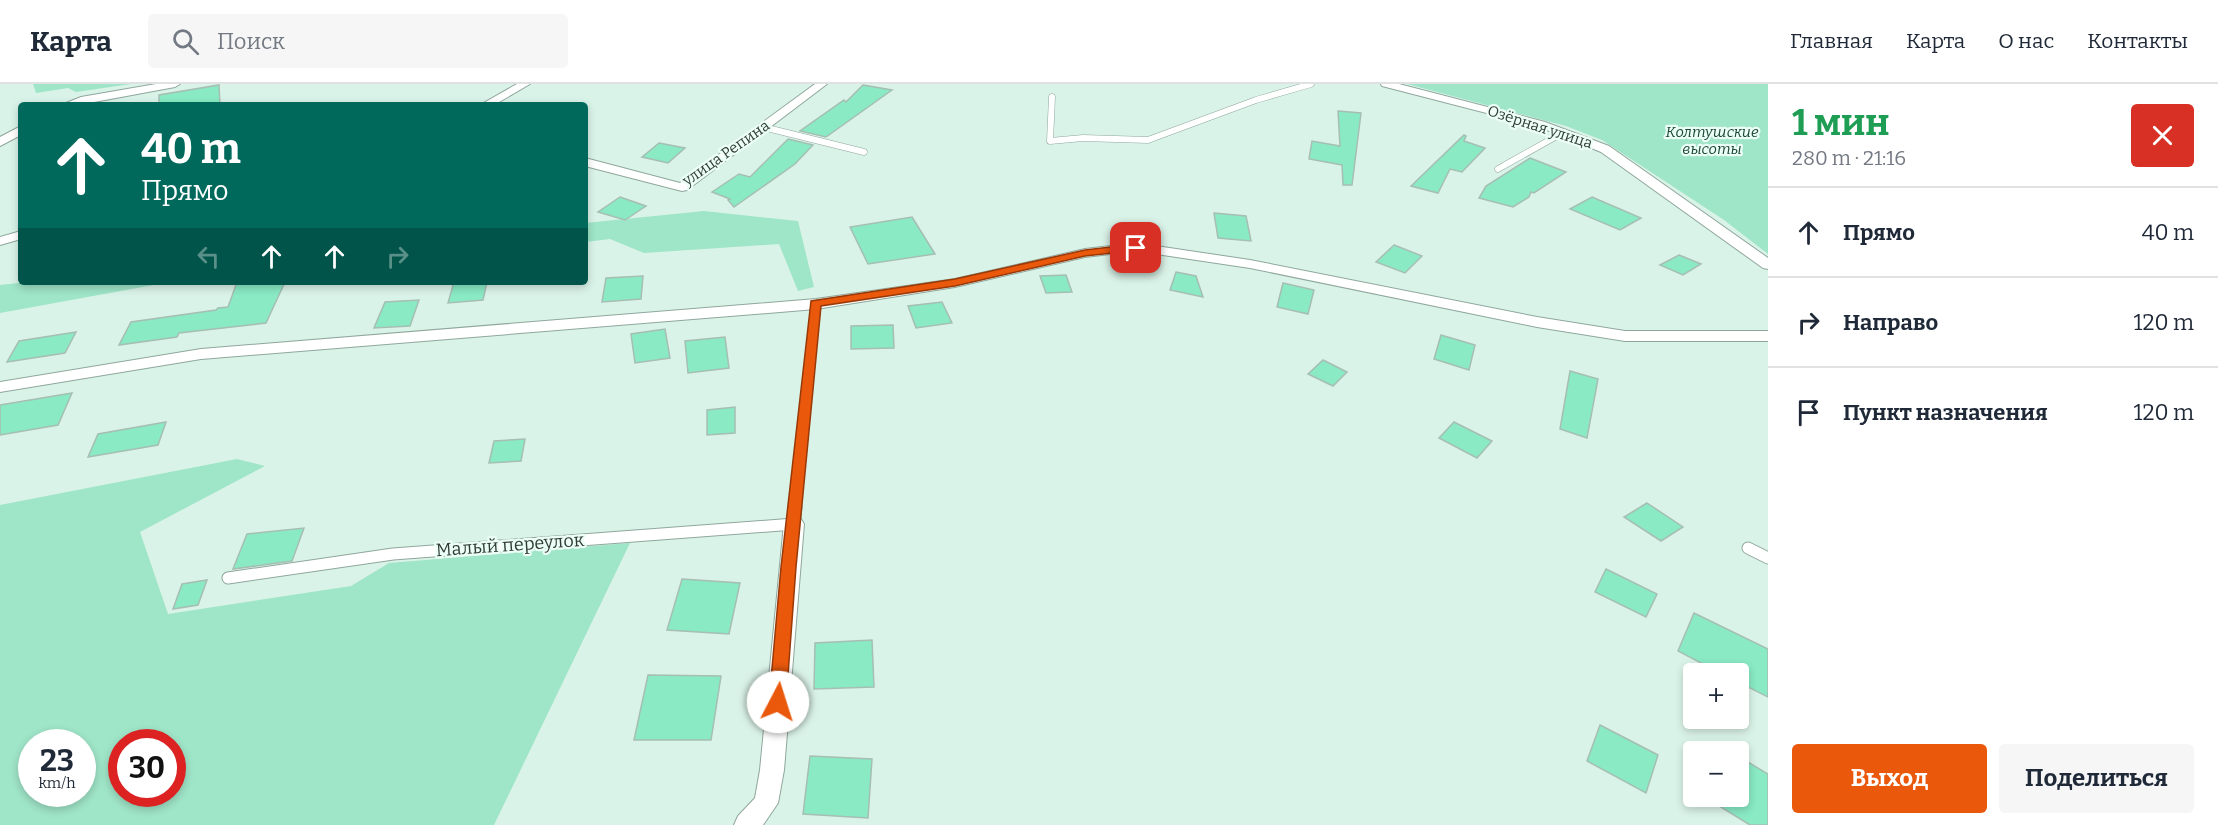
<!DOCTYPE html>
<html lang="ru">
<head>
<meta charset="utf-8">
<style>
	body { margin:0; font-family:Bitter,serif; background:#f6f6f7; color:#1f2937; height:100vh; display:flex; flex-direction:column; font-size:22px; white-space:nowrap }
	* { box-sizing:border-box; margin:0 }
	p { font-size:20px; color:#747a83 }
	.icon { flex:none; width:33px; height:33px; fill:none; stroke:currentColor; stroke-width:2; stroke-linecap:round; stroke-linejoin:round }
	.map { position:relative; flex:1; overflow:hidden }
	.drawer { display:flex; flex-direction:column; background:#fff; width:450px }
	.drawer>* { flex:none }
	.top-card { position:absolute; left:18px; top:18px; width:570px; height:183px; border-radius:6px; box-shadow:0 3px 9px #0003; background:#00695c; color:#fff; overflow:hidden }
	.controls { position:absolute; left:1683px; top:579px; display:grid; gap:12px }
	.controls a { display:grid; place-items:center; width:66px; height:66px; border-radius:6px; background:#fff; box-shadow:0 3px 9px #0003; font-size:30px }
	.speed { position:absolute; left:18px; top:645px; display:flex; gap:12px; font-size:30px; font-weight:700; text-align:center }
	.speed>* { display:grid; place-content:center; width:78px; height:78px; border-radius:50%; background:#fff; box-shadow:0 3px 9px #0003; line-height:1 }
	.speed small { font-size:15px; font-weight:400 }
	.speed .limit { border:9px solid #d22; background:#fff; color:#111 }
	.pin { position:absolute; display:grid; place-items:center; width:51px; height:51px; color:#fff; margin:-26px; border-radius:12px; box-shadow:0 3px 9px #0006 }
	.me { position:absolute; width:66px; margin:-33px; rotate:5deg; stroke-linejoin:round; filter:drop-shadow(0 0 4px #0008) }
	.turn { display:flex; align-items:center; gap:21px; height:126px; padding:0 24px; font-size:27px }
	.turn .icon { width:78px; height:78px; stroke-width:2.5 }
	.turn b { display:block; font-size:42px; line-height:51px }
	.lanes { display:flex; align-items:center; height:57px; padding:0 24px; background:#0003; justify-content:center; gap:30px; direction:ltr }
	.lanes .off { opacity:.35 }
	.round { display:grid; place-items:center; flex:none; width:63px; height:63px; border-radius:6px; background:#f6f6f7 }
	.headline { display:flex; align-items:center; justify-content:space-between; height:102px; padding:0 24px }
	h1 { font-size:36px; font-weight:700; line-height:45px; color:#1e9e55 }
	.cta { display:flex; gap:12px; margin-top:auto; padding:12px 24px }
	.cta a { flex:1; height:69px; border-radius:6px; background:#ea580c; color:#fff; font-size:24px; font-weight:700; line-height:69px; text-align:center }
	.cta a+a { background:#f6f6f7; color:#1f2937 }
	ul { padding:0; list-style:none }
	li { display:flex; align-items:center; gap:18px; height:90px; padding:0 24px; border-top:2px solid #e0e1e3 }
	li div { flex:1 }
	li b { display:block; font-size:22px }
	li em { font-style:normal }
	header { display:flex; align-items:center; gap:36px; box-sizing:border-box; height:84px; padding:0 30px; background:#fff; border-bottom:2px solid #e0e1e3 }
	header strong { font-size:28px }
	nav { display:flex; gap:33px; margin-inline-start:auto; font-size:21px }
	.search { width:420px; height:54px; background:#f6f6f7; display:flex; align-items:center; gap:15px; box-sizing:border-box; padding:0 21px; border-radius:6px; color:#747a83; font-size:22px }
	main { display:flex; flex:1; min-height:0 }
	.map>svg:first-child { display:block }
	.green { fill:#9fe5c8; fill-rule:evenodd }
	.building { fill:#89eac4; stroke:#a6beb3; stroke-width:1.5 }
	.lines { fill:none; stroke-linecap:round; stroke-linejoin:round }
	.service-far2-casing { stroke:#8fa79c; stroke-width:7 }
	.service-far1-casing { stroke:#8fa79c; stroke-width:10 }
	.service-casing { stroke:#8fa79c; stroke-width:13 }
	.minor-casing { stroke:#8fa79c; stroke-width:2 }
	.service-far2 { stroke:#fff; stroke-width:6 }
	.service-far1 { stroke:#fff; stroke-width:8 }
	.service { stroke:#fff; stroke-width:11 }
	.minor { fill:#fff; fill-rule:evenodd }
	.route { fill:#ea580c; stroke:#983908; stroke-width:1.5 }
	.labels { text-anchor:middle; stroke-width:4.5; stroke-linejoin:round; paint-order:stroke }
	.far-street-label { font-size:15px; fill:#333d38; stroke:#ebfff6 }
	.far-park-label { font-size:15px; font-style:italic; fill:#1c4737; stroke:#ebfff6 }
	.street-label { font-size:18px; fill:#333d38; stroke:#ebfff6 }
</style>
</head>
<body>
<header>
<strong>Карта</strong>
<div class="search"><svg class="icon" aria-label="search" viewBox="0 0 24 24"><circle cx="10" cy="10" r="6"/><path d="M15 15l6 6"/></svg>Поиск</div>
<nav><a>Главная</a><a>Карта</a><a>О нас</a><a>Контакты</a></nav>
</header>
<main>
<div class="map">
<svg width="1768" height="741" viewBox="0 0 1768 741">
	<rect width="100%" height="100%" fill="#daf3e8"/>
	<g class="green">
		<path d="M33,0H131L76,8L68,4L36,9Z"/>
		<path d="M1407,0H1768V170L1724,136L1602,56L1566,42Z"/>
		<path d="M704,127L798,137L814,203L798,207L779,160L644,169L610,155L585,158V139Z"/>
		<path d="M28,198H170L0,229V201Z"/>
		<path d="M237,375L265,382L140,448L168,530L351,502L389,479L630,459L494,741H0V421ZM32,658H82V710H32ZM172,658V710H122V658Z"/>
	</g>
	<g class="building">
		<path d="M219,1L220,21H159V11Z"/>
		<path d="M863,1L892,6L826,53L800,47L844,16L846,18Z"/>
		<path d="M1338,27L1361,29L1352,101H1343L1342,81L1309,75L1312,57L1340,62Z"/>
		<path d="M1464,51L1466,52L1464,57L1485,64L1462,88L1450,85L1438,109L1411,102Z"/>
		<path d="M788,55L813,61L795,80L734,123L728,116L730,115L712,108L739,90L750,93Z"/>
		<path d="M659,59L685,64L668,79L642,73Z"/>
		<path d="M1530,74L1566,88L1534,109L1531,108L1529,113L1513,123L1479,114L1486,102Z"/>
		<path d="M620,113L646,122L625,136L598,128Z"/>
		<path d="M1592,113L1641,134L1620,146L1570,125Z"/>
		<path d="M1214,129L1246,132L1251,157L1218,154Z"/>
		<path d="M912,133L935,170L868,180L850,143Z"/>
		<path d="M1394,161L1422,172L1405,189L1376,178Z"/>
		<path d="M1679,171L1701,180L1683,191L1660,181Z"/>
		<path d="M1176,188L1196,192L1203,213L1170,206Z"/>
		<path d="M1066,191L1072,208L1046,209L1040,192Z"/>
		<path d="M643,192L641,215L602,218L606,194Z"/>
		<path d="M237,198H285L266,239L179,249L177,253L119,261L131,238L216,226L218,224L228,223Z"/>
		<path d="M454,198H487L483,216L448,219Z"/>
		<path d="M1283,199L1314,206L1308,230L1277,223Z"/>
		<path d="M419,216L410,242L374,244L385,218Z"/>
		<path d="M942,218L952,239L916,244L908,222Z"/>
		<path d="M893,241L894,264L851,265V242Z"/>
		<path d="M665,245L670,274L635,279L631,250Z"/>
		<path d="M76,248L65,269L7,278L19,257Z"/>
		<path d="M1441,251L1475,261L1469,286L1434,275Z"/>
		<path d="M725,253L729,284L688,289L685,257Z"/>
		<path d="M1323,276L1347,288L1333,302L1308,290Z"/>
		<path d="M1570,287L1598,295L1587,354L1560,345Z"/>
		<path d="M72,309L58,341L0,351V321Z"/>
		<path d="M735,323V349L707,351V326Z"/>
		<path d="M166,338L158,361L88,373L98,350Z"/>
		<path d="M1454,338L1492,357L1477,374L1439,354Z"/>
		<path d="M525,355L521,377L489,379L494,357Z"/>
		<path d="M1647,419L1683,443L1661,457L1624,433Z"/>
		<path d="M304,444L292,477L233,485L247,450Z"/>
		<path d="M1606,485L1657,510L1646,533L1595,508Z"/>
		<path d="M682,495L740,499L729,550L667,546Z"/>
		<path d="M207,496L198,521L173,525L182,500Z"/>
		<path d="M1694,529L1768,565V613L1738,598V590H1722L1678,567Z"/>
		<path d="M872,556L874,603L814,605L815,559Z"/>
		<path d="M648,591L721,592L711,656H634Z"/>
		<path d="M1600,641L1658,671L1646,709L1587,677Z"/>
		<path d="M810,672L872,675L868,734L803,730Z"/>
		<path d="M1738,672L1768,690V741H1750L1703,712H1738Z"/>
	</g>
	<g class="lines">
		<defs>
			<g id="service-far2">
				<path d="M1052,13L1050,57L1083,54L1148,56L1256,16L1311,0"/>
				<path d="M763,43L864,68"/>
				<path d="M1498,85L1564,48"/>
			</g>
			<path id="service-far1" d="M796,424L816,220"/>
			<g id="service">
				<path d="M1748,464L1768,474"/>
				<path d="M228,494L393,470L794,440L796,423"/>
			</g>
			<g id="minor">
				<path d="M156,0H180L175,3L78,21H61L81,13Z"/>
				<path d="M517,0H530L494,21H480Z"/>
				<path d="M815,0H827L687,106L682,107L585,82V74L680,99Z"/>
				<path d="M1381,0H1399L1545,38L1609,62L1768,174V185L1763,184L1601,68L1537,42L1382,2Z"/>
				<path d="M21,42V51L0,62V53Z"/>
				<path d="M21,147V155L0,161V153Z"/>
				<path d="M1136,159L1250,176L1537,233L1625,247H1768V257H1625L1537,243L1250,184L1136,167L1085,173L955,203L816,225L201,275L0,308V298L201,265L816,215L955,195L1085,165Z"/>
				<path d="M794,433L801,435L804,440L784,686L778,719L763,741H734L738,732L755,714L760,686L784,440L787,435Z"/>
			</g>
		</defs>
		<use href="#service-far2" class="service-far2-casing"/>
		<use href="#service-far1" class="service-far1-casing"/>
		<use href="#service" class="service-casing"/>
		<use href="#minor" class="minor-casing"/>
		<use href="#service-far2" class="service-far2"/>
		<use href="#service-far1" class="service-far1"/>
		<use href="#service" class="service"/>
		<use href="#minor" class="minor"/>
	</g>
	<path class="route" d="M1136,160L1142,164L1140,166L1085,172L955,202L821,222L796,483L786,618L784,623L778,626L772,623L769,618L781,483L811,217L955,195L1085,166Z"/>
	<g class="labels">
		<g class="far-street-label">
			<text transform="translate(1540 43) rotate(18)" y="5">Озёрная улица</text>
			<text transform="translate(726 69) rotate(-35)" y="5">улица Репина</text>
		</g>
		<g class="far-park-label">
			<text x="1712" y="53">Колтушские<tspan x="1712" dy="17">высоты</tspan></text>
		</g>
		<g class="street-label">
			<text transform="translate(510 461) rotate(-4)" y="6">Малый переулок</text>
		</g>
	</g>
</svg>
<div class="controls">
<a>+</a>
<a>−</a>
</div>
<div class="speed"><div>23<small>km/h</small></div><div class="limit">30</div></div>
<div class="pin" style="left:1136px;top:164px;background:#d93025"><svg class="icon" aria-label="arrive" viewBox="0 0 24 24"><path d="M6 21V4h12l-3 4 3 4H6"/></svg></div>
<svg class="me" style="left:778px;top:618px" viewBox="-20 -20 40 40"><circle r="19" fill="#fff"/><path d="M0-13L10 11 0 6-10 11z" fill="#ea580c"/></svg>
<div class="top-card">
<div class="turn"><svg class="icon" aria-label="ahead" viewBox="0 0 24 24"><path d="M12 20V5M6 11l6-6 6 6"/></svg><div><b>40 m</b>Прямо</div></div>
<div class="lanes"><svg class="icon off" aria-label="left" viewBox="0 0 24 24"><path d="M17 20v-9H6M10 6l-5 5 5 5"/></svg><svg class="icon" aria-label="ahead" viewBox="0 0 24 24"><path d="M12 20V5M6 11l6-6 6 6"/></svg><svg class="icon" aria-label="ahead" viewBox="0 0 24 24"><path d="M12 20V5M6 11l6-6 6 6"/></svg><svg class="icon off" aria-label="right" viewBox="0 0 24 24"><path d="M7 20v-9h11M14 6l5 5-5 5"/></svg></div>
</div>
</div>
<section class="drawer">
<div class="headline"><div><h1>1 мин</h1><p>280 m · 21:16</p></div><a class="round" style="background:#d93025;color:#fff"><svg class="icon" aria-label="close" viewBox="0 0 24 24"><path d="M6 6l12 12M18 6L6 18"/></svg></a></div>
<ul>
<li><svg class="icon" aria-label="ahead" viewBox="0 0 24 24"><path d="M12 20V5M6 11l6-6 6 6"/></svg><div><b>Прямо</b></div><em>40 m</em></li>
<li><svg class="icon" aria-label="right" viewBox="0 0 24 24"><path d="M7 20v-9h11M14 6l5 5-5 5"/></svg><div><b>Направо</b></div><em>120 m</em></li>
<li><svg class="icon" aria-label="arrive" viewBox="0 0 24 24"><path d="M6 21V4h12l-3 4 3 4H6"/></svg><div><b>Пункт назначения</b></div><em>120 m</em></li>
</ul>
<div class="cta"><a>Выход</a><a>Поделиться</a></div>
</section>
</main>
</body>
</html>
